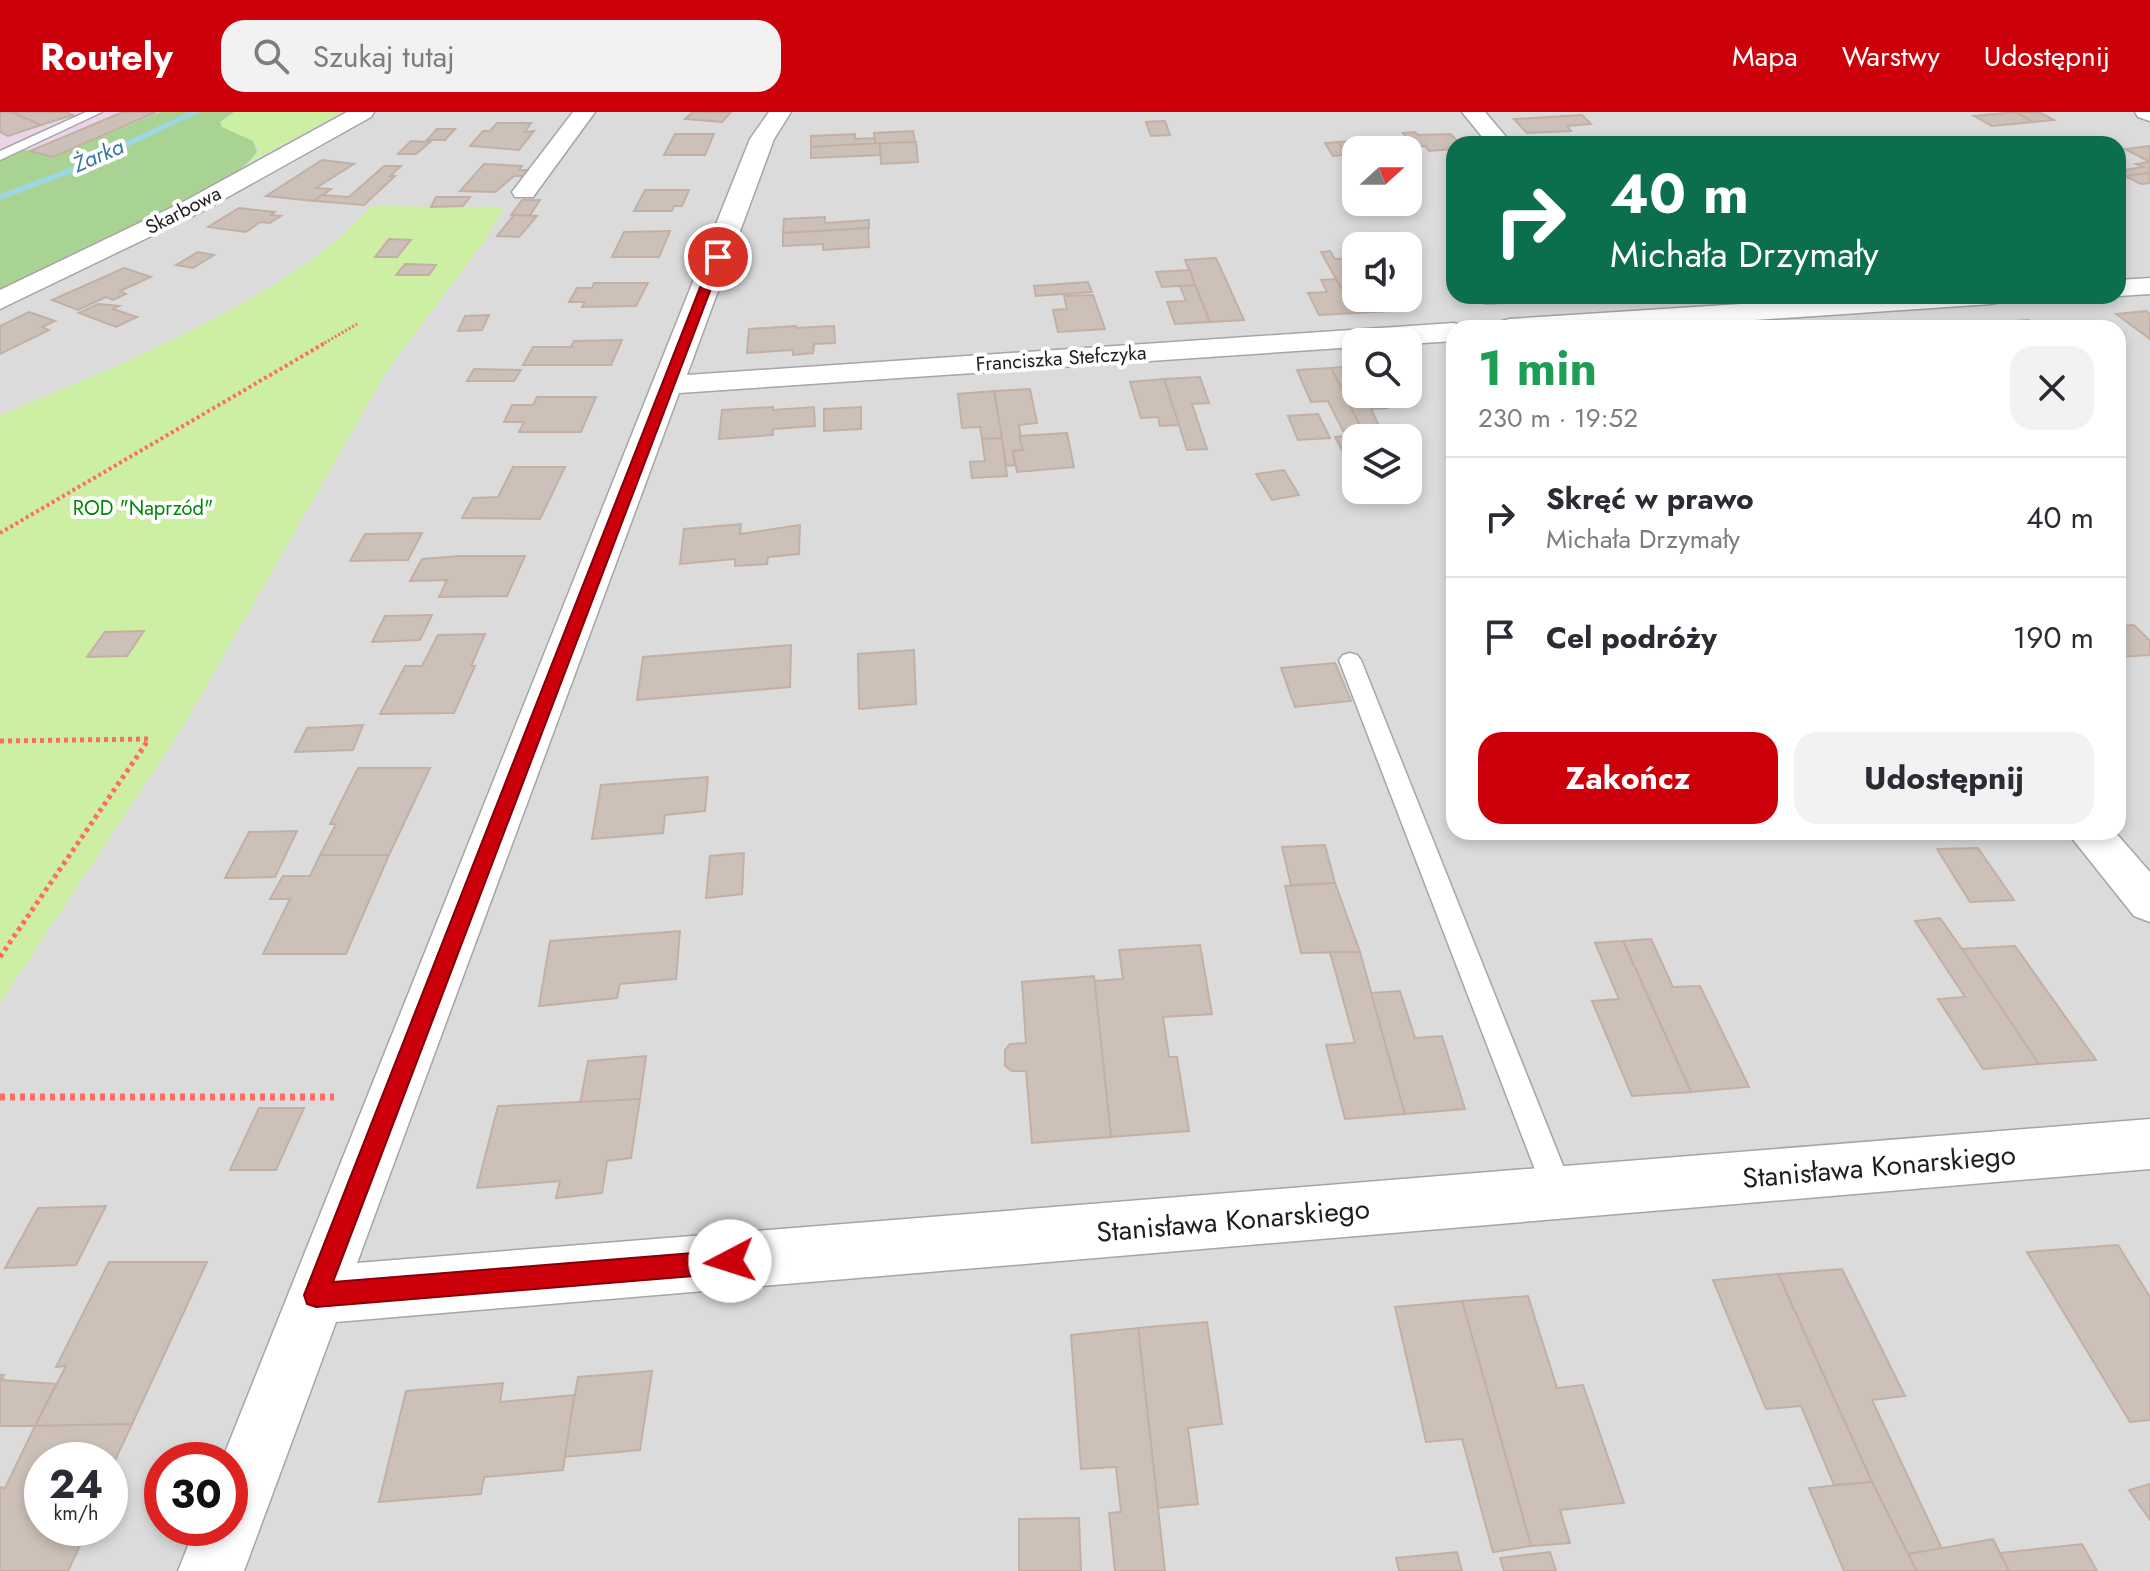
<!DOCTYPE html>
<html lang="pl">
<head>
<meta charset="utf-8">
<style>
	body { margin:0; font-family:Jost,sans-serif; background:#f2f2f3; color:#2b2b33; height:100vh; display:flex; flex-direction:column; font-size:30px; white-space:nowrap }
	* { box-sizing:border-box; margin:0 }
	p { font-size:26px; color:#7c7c81 }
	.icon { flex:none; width:44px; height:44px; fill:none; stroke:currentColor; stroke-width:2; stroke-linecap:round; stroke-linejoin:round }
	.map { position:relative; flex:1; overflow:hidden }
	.side { position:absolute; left:1446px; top:208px; width:680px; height:520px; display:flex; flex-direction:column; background:#fff; border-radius:24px; box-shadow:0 4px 12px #0003 }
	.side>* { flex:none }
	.top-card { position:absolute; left:1446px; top:24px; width:680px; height:168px; border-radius:24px; box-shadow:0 4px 12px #0003; background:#0b6e4f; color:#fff; overflow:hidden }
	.needle { width:52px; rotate:69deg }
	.fabs { position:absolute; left:1342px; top:24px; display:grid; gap:16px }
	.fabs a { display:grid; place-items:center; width:80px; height:80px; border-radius:16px; background:#fff; box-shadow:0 4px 12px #0003; font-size:40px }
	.speed { position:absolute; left:24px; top:1330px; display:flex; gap:16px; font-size:40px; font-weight:700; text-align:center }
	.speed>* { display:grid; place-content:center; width:104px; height:104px; border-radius:50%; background:#fff; box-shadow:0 4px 12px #0003; line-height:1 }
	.speed small { font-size:20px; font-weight:400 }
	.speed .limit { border:12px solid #d22; background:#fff; color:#111 }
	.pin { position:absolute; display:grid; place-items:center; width:68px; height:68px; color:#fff; margin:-34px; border:4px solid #fff; border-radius:50%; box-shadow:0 2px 8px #0007 }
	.me { position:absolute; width:88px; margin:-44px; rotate:265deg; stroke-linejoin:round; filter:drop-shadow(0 0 6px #0008) }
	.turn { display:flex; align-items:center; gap:28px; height:168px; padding:0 32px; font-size:36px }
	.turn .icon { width:104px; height:104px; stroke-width:2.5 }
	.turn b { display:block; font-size:56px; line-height:68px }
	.round { display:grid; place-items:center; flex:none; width:84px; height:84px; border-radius:24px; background:#f2f2f3 }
	.overview { display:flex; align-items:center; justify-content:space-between; height:136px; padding:0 32px }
	h1 { font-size:48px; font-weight:700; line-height:60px; color:#1e9e55 }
	.action { display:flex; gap:16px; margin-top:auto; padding:16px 32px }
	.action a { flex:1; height:92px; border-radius:24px; background:#cb000b; color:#fff; font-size:32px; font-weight:700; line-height:92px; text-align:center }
	.action a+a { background:#f2f2f3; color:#2b2b33 }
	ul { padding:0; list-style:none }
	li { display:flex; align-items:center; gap:24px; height:120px; padding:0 32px; border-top:2px solid #e1e1e2 }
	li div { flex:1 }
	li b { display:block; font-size:30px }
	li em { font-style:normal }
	header { display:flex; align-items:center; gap:48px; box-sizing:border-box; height:112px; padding:0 40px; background:#cb000b; color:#fff }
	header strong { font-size:38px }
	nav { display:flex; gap:44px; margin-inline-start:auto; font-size:28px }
	.search { width:560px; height:72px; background:#f2f2f3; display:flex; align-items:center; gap:20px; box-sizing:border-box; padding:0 28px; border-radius:24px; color:#7c7c81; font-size:30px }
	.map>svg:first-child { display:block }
	.residential { fill:#dcdbdb; fill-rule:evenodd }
	.industrial { fill:#ead4e7 }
	.grass { fill:#cdefa3 }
	.forest { fill:#a9d393 }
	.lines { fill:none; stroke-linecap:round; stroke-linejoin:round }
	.stream { fill:#9ed6e2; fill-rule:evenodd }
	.building { fill:#ccc0b8; stroke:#c3b0a4; stroke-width:2 }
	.service-casing { stroke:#a5a5a5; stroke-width:3 }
	.minor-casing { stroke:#a5a5a5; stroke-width:3 }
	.path-far3 { stroke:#ff6c64; stroke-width:3; stroke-dasharray:2 2; stroke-linecap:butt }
	.path-far2 { stroke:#ff6c64; stroke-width:4; stroke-dasharray:3 3; stroke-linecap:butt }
	.path-far1 { stroke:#ff6c64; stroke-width:5; stroke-dasharray:4 4; stroke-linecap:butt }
	.path { stroke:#ff6c64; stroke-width:7; stroke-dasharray:5 5; stroke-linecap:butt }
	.service { fill:#fff; fill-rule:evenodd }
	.minor { fill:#fff; fill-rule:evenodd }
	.route { fill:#cb000b; stroke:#840007; stroke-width:2 }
	.labels { text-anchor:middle; stroke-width:8; stroke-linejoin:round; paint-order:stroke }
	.far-street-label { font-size:20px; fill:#1e1e1e; stroke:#fff }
	.far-park-label { font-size:20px; fill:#018705; stroke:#fff }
	.far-water-label { font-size:22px; font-style:italic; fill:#3c77a6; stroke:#fff }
	.near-street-label { font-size:28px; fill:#1e1e1e; stroke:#fff }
</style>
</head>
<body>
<header>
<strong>Routely</strong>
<div class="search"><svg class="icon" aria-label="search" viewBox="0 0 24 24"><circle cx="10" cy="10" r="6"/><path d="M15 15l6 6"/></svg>Szukaj tutaj</div>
<nav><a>Mapa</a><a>Warstwy</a><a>Udostępnij</a></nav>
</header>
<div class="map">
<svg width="2150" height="1459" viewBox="0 0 2150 1459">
	<rect width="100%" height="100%" fill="#f0ebe3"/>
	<path class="residential" d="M0,0H2150V1459H0ZM1454,32H2118V184H1454ZM1356,38H1408V90H1356ZM1356,134H1408V186H1356ZM1454,216H2118V720H1454ZM1356,230H1408V282H1356ZM1356,326H1408V378H1356ZM42,1348H110V1416H42ZM162,1348H230V1416H162Z"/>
	<path class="industrial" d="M0,0H160L53,45L25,38L0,49Z"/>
	<g class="grass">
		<path d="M234,0H343L249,51L257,40V34L222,15L220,11Z"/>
		<path d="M372,94L505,95L483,131L386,260L181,618L0,891V303C111,257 230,209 327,136C343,124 357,108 372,94Z"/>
	</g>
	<path class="forest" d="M160,0H234L220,10L222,15L253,29L257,40C234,72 172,96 135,113C90,135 45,157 0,178V49L25,38L53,45Z"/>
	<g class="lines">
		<path class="stream" d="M189,0H201L75,60L0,88V82L69,56Z"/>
	</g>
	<g class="building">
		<path d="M0,0H12L41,13L8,24L0,20Z"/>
		<path d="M12,0H66L73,3L41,13Z"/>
		<path d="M123,0H156L53,45L30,39Z"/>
		<path d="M693,0H731L722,10L685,7Z"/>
		<path d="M2015,0H2039L2054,8L2033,10Z"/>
		<path d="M2015,0L2033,10L1992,14L1974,4Z"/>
		<path d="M1582,3L1591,12L1567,14L1571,19L1527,21L1514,7Z"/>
		<path d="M1165,9L1170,23L1151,24L1146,10Z"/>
		<path d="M497,11H531L525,20L534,19L519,38L470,34L483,19H490Z"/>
		<path d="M437,17H455L445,28H427Z"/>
		<path d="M913,19L915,30L875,32L874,21Z"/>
		<path d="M1415,20L1418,23L1451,22L1460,32H1454V37L1429,39L1425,34L1381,38L1376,29L1408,27L1403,21Z"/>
		<path d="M675,22H714L705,43H664Z"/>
		<path d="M855,22V27L875,26V32L811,35V24Z"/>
		<path d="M2042,26L2052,32L2007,30Z"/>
		<path d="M411,29L430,30L416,42H398Z"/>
		<path d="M1360,29L1366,38H1356V43H1346L1338,30Z"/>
		<path d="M916,30L918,50L881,52L880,31Z"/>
		<path d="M1338,30L1346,43L1333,44L1325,31Z"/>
		<path d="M880,31V43L811,46V35Z"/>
		<path d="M2150,34V50L2125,37Z"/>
		<path d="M322,48L354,52L316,76L331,77L314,89L266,84Z"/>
		<path d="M2150,50V61L2127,64L2118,59L2143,55L2136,52Z"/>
		<path d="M484,52L522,54L519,58H530L525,64H514L495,80L460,79Z"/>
		<path d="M384,54H401L390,64H395L364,93L314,89L322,83L349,85Z"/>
		<path d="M2150,61V71L2141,72L2125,64Z"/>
		<path d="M645,78H689L682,94H674L672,99H634Z"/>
		<path d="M436,85H470L463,94L431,95Z"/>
		<path d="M522,88H540L530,103H511Z"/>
		<path d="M239,96L275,100L271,103L281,104L270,111L260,110L246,120L208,115Z"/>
		<path d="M514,103L537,104L519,125L497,124Z"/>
		<path d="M825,105V111L869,108V116L783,121L784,107Z"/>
		<path d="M868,116L869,135L823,138V132L783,134V121Z"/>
		<path d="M670,119L659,145H612L624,120Z"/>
		<path d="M389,127L411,128L397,145H375Z"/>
		<path d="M1330,139L1335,147L1356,146V186H1383L1390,199L1355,201L1321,140Z"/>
		<path d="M198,140L214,143L193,156L176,153Z"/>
		<path d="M1216,146L1244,208L1210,210L1185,148Z"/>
		<path d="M405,152L436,153L429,163H396Z"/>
		<path d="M124,156L151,165L120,179L126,182L113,188L106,185L78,198L52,188Z"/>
		<path d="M1190,158L1195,173L1162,175L1156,160Z"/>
		<path d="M1336,167L1355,201L1319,203L1308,181L1327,180L1321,168Z"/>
		<path d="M1088,170L1092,180L1036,184L1034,174Z"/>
		<path d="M594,171H648L636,194L582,195L585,190H569L577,176H592Z"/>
		<path d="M1195,173L1210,210L1175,212L1167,190L1186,189L1180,174Z"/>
		<path d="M1093,183L1105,217L1058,220L1053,198L1067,197L1064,184Z"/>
		<path d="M1479,184H1515L1520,190L1485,192Z"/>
		<path d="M1515,184H1552L1555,188L1520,190Z"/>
		<path d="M98,192L119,194L113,197L137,205L116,215L79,201Z"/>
		<path d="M2146,199L2150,202V227L2116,202Z"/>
		<path d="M29,200L55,209L42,215L49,218L0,242V214Z"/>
		<path d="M489,203L482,218L458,219L465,204Z"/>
		<path d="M2029,208L2040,216H2006L1998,210Z"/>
		<path d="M1998,210L2006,216H1972L1967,212Z"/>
		<path d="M796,214V216L834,214L835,231L814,232L813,241L793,243V238L747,241L749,217Z"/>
		<path d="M622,228L611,253H523L533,235H571L574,229Z"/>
		<path d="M1356,254V282H1380L1387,296L1371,297L1380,316L1362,318L1331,256Z"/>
		<path d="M1331,256L1362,318L1343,319L1328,289L1311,290L1297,258Z"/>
		<path d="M474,257L521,258L514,269H467Z"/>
		<path d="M1200,265L1209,291L1192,292L1207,337L1187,338L1164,267Z"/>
		<path d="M1164,267L1179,313L1160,314L1158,305L1141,306L1130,270Z"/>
		<path d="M1030,277L1037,311L1019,313L1023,338L1013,339L1015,353L1006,354L994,279Z"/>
		<path d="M994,279L1002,326L982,327L980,315L962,316L958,282Z"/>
		<path d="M537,285H596L581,320H519L524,310H504L512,293H533Z"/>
		<path d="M773,295V298L814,295L815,314L773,317V323L719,327L722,298Z"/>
		<path d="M861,295V317L824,319V297Z"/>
		<path d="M1318,302L1330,326L1298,328L1288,304Z"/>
		<path d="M1067,321L1074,355L1017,360L1013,339L1023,338L1019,324Z"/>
		<path d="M1366,322L1368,326H1356V350L1349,351L1335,325Z"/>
		<path d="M1002,326L1007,364L972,366L970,350L985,349L982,327Z"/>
		<path d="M513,355H565L540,407L462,406L473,386L498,385Z"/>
		<path d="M1284,358L1299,383L1272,388L1256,362Z"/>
		<path d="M741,412L740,422L800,413L799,442L768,445L767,452L735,454V447L680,452L684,417Z"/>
		<path d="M422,421L408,448L350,449L365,422Z"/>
		<path d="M459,444H525L507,484L439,485L447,468L410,469L422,447Z"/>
		<path d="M432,503L420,528L372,530L385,504Z"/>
		<path d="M2134,513L2150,529V543L2118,545V514Z"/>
		<path d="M144,519L127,544L87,545L105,520Z"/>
		<path d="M485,522L471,554H475L454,601L380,602L405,554H422L438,523Z"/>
		<path d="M791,533L790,575L637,588L643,545Z"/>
		<path d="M914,538L916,592L859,597L858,542Z"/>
		<path d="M1335,551L1351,589L1295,595L1281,556Z"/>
		<path d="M363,613L353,638L295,640L307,616Z"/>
		<path d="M358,656H430L389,743H320L336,712H330Z"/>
		<path d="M708,665L705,699L665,703L663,721L592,727L601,673Z"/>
		<path d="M297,719L275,765L225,766L249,720Z"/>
		<path d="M1325,733L1335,771L1291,773L1282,735Z"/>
		<path d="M1978,736L2014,788L1970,790L1937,737Z"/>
		<path d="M744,741L742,782L706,786L710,744Z"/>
		<path d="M320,743H389L346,842H263L290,787H270L283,764H310Z"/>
		<path d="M1335,771L1360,840L1301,841L1285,774Z"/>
		<path d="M1940,806L1962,837L2039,952L1983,957L1938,887L1965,885L1915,809Z"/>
		<path d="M680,819L676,867L620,872L617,886L539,894L550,829Z"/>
		<path d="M1651,827L1673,875L1700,874L1749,975L1691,980L1623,829Z"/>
		<path d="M1623,829L1691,980L1632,984L1592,889L1619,887L1595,831Z"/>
		<path d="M1200,833L1212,902L1163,905L1169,945H1177L1189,1019L1111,1025L1094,869L1123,867L1119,838Z"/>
		<path d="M2015,834L2096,948L2039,952L1962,837Z"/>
		<path d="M1330,840H1360L1405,1002L1345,1007L1326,933L1355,931Z"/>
		<path d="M1094,864L1111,1025L1032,1031L1026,959H1012L1005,954V938L1010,932L1026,931L1022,870Z"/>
		<path d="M1400,879L1415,926L1442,924L1465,997L1405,1002L1371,881Z"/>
		<path d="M646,944L640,987L580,992L588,949Z"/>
		<path d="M640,987L631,1046L607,1049L602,1081L556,1086L560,1069L477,1076L498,994Z"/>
		<path d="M259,996H304L276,1058H230Z"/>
		<path d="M106,1094L76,1153L5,1156L38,1096Z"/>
		<path d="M2118,1133L2150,1185V1308L2130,1310L2027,1140Z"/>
		<path d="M109,1150H207L132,1312L35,1314L66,1254L56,1255Z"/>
		<path d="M1842,1157L1905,1284L1872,1288L1942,1437L1908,1442L1872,1370L1778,1162Z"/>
		<path d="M1778,1162L1872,1370L1834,1373L1801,1294L1766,1297L1713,1168Z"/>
		<path d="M1528,1184L1557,1276L1583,1273L1624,1391L1560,1398L1570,1431L1531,1434L1462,1189Z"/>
		<path d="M1462,1189L1531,1434L1493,1440L1462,1327L1426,1330L1395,1195Z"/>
		<path d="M1207,1210L1222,1312L1188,1316L1198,1392L1158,1396L1138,1216Z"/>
		<path d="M1138,1216L1165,1459H1115L1109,1401L1121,1400L1116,1355L1081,1357L1071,1223Z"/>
		<path d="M652,1259L640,1338L564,1345L578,1265Z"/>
		<path d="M0,1263H4L2,1268L56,1272L35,1314H0Z"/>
		<path d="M503,1271L500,1290L574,1283L563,1358L484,1365L481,1382L379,1390L406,1279Z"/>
		<path d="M132,1312L110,1359V1348H42V1416H88L68,1459H0V1375L5,1376L35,1314Z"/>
		<path d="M1872,1370L1908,1442L1917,1459H1844L1809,1376Z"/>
		<path d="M2150,1372V1408L2129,1378Z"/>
		<path d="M1079,1406L1081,1459H1019V1407Z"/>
		<path d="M1993,1427L2009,1459H1917L1908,1442Z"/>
		<path d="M2082,1432L2097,1459H2009L2000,1441Z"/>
		<path d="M1457,1440L1462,1459H1399L1396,1446Z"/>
		<path d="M1550,1440L1556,1459H1504L1500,1446Z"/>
	</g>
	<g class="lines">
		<defs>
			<g id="service">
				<path d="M86,0H102L0,48V39Z"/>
				<path d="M1350,541L1357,543L1361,548L1574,1081L1570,1091L1559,1095L1548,1091L1544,1081L1339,548L1343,543Z"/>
			</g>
			<g id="minor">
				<path d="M347,0H374L371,5L201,100L0,197V178L183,90Z"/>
				<path d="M573,0H595L533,85H515L512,80Z"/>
				<path d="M769,0H791L774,27L687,263L1454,211L1466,216H1454V229L1408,232L1356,230V235L679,281L357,1151L2150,1007V1057L336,1210L244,1459H178L195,1416H230V1348H222L750,27Z"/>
				<path d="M1462,0H1485L1512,32H1488Z"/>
				<path d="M2135,0H2150V9L2138,5Z"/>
				<path d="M2150,166V182L2118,184H2117L2118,168Z"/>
				<path d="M1865,184H2005L2001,190L1991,192L1637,216H1495L1499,210L1509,207Z"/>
				<path d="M2067,720H2115L2150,760V810L2134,804Z"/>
			</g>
		</defs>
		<use href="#service" class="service-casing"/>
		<use href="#minor" class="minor-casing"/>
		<path class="path-far3" d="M321,233L357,212"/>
		<path class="path-far2" d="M0,421L325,231"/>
		<g class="path-far1">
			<path d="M0,629L148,627"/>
			<path d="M0,845L149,627"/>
		</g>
		<path class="path" d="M0,985H334"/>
		<use href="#service" class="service"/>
		<use href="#minor" class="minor"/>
	</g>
	<path class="route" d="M718,142L723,145L333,1170L730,1138L739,1141L742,1149L739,1157L730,1161L316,1195L307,1192L304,1183L712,145Z"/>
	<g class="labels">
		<g class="far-street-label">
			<text transform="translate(183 98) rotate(-27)" y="7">Skarbowa</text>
			<text transform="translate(1061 246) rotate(-4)" y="7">Franciszka Stefczyka</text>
		</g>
		<g class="far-park-label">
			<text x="143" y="403">ROD "Naprzód"</text>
		</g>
		<g class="far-water-label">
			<text transform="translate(98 43) rotate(-23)" y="8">Żarka</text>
		</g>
		<g class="near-street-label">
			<text transform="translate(1879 1054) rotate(-5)" y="10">Stanisława Konarskiego</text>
			<text transform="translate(1233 1108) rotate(-5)" y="10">Stanisława Konarskiego</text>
		</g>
	</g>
</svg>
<div class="fabs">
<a><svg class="needle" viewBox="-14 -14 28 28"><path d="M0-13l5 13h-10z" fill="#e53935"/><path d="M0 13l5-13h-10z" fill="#7c7c81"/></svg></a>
<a><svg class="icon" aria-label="sound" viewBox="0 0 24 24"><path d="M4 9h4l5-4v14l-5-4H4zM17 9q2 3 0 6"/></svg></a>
<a><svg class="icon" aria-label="search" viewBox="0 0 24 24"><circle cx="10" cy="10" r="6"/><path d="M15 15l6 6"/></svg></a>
<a><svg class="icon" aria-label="layers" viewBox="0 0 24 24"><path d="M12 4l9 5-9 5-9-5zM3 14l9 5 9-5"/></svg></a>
</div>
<div class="speed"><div>24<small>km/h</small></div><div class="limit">30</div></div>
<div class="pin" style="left:718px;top:145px;background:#d93025"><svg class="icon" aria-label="arrive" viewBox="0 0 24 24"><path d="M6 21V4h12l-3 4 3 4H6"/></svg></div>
<svg class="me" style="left:730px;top:1149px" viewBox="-20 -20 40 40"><circle r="19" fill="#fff"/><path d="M0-13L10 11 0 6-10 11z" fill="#cb000b"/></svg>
<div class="top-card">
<div class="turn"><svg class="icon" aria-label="right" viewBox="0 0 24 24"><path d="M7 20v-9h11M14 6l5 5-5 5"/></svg><div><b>40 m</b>Michała Drzymały</div></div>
</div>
<section class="side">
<div class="overview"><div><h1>1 min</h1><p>230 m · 19:52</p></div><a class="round"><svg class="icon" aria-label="close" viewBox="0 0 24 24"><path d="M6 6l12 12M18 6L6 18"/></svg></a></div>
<ul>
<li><svg class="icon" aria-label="right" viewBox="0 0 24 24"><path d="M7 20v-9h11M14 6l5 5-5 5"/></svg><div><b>Skręć w prawo</b><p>Michała Drzymały</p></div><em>40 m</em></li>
<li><svg class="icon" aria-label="arrive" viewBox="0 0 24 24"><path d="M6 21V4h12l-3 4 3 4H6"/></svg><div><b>Cel podróży</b></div><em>190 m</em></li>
</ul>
<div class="action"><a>Zakończ</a><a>Udostępnij</a></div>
</section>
</div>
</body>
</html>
